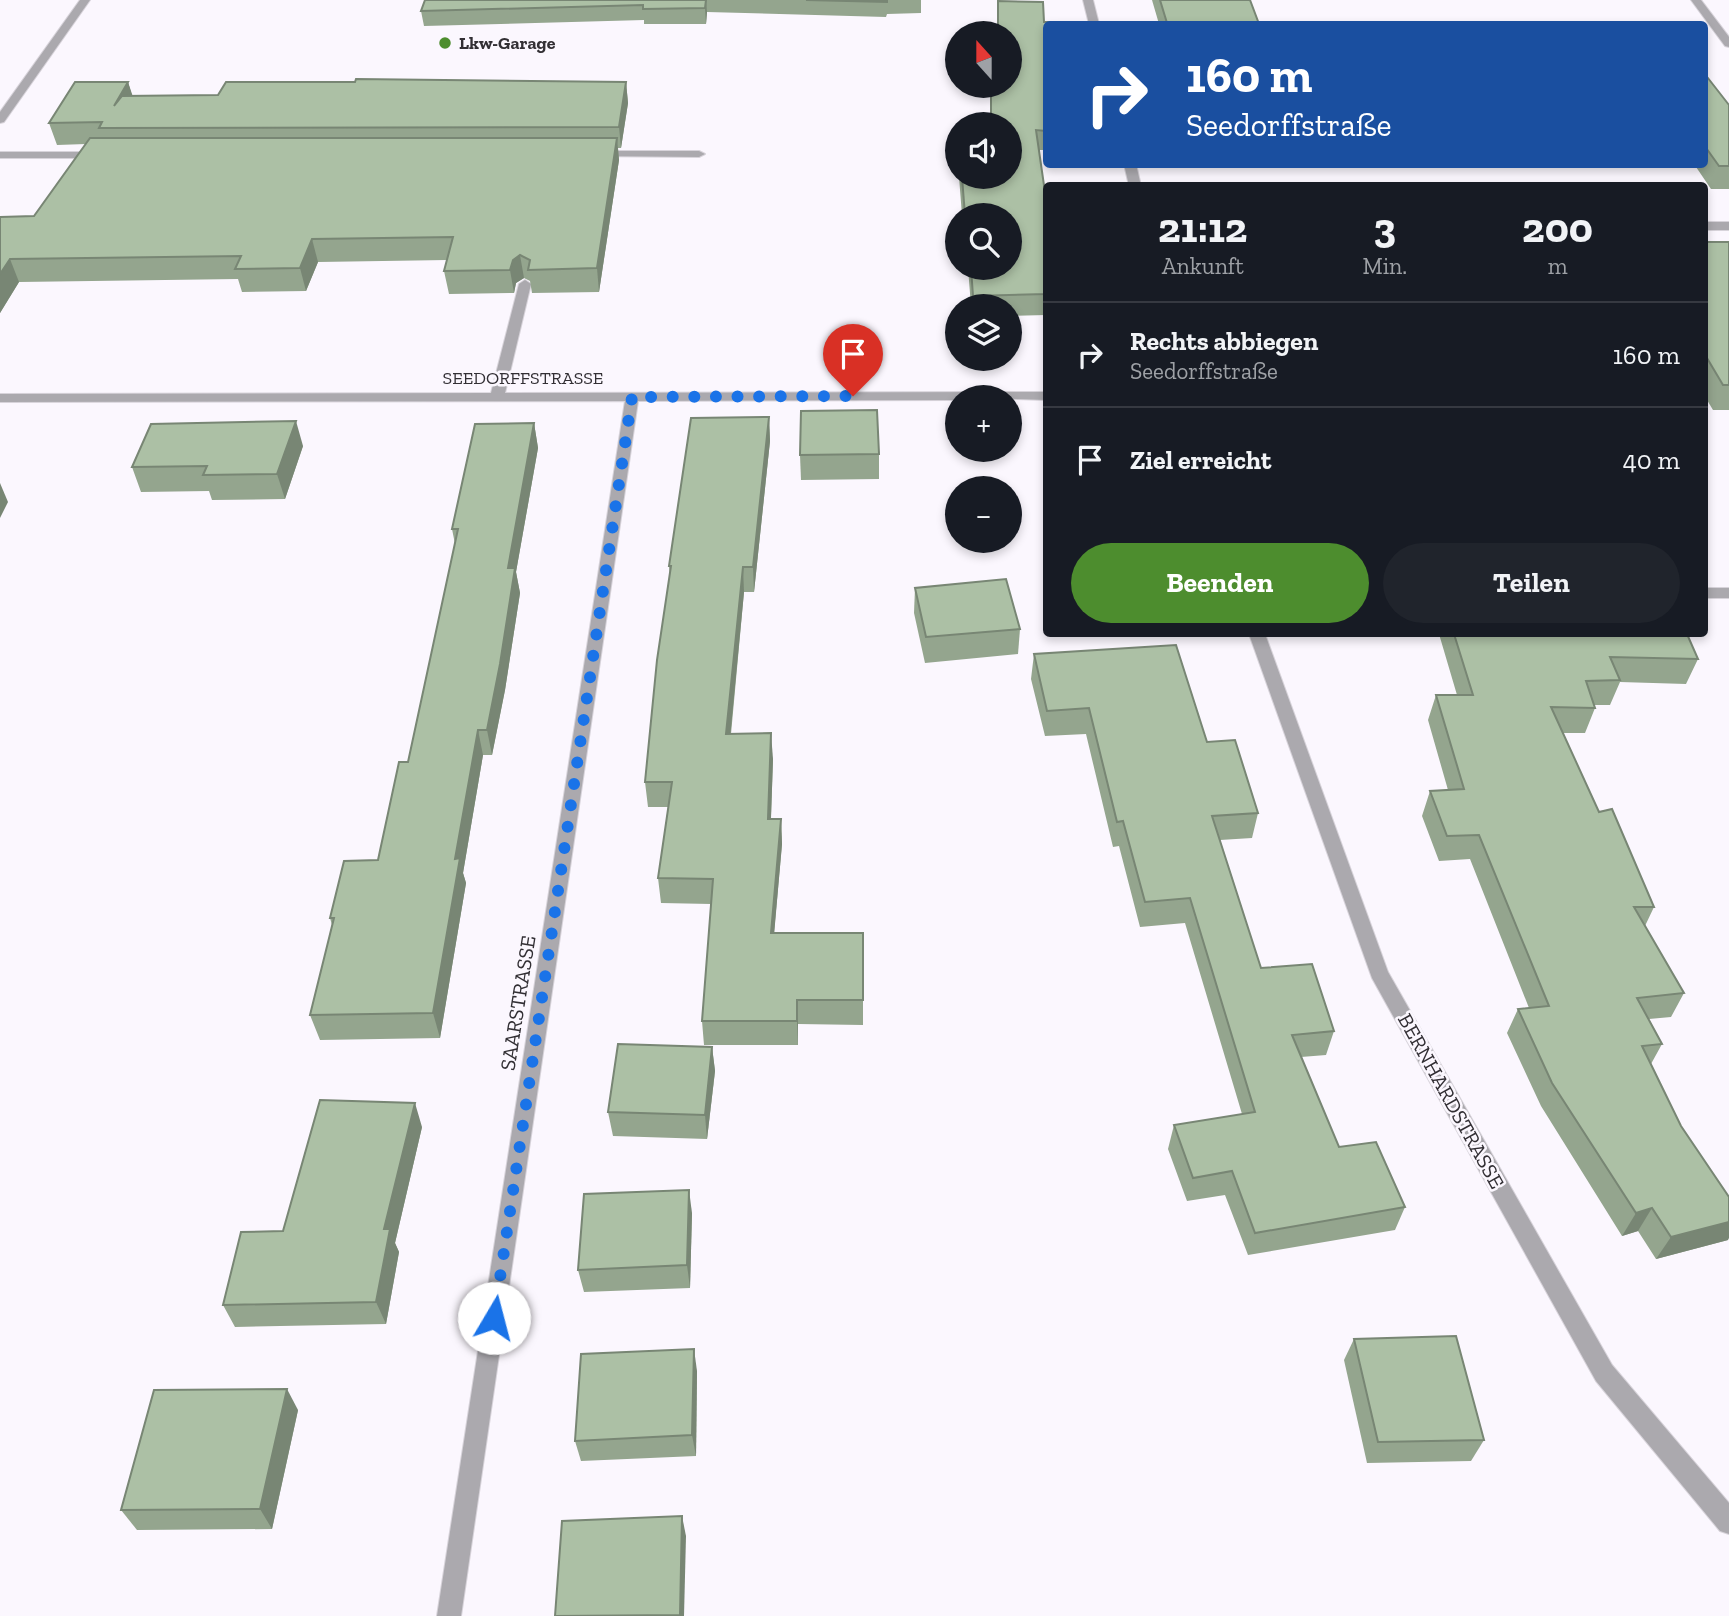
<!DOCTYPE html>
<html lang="de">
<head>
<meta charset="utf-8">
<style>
	body { margin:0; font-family:"Zilla Slab",serif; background:#20242c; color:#f1f3f6; height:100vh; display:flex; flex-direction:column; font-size:26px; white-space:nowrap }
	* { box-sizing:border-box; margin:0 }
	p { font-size:23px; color:#9ea1a6 }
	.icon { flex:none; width:38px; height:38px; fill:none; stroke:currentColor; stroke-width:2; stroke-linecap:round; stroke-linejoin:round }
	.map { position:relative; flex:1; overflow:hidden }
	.details { position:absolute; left:1043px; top:182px; width:665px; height:455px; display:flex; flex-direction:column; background:#171b24; border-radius:7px; box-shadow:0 4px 10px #0003 }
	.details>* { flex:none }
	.top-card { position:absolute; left:1043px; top:21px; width:665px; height:147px; border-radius:7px; box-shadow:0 4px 10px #0003; background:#1a4fa0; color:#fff; overflow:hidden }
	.needle { width:46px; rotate:339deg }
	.tools { position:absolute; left:945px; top:21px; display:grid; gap:14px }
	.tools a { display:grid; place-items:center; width:77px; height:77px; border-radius:50%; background:#171b24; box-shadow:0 4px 10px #0003; font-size:35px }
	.pin { position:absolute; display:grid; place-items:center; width:60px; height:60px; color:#fff; margin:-72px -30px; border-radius:50% 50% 50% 0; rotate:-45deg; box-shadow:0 0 7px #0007 }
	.pin .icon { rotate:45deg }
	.me { position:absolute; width:77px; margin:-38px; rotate:8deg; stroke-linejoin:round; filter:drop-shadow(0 0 5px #0008) }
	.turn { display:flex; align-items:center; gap:24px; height:147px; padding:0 28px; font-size:32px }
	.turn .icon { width:91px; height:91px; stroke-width:2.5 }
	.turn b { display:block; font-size:49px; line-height:60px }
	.eta { display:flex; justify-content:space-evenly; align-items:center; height:119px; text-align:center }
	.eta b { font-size:42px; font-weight:700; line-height:49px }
	.cta { display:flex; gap:14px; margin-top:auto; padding:14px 28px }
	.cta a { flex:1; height:80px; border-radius:42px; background:#4d8d2e; color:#fff; font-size:28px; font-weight:700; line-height:80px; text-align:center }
	.cta a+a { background:#20242c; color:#f1f3f6 }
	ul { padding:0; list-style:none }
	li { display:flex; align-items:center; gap:21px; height:105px; padding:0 28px; border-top:2px solid #363941 }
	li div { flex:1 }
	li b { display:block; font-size:26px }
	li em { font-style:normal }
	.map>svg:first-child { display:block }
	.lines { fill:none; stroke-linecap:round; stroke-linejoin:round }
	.minor-casing { stroke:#d7d3da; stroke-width:2 }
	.minor { fill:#aba9ae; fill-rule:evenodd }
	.wall { fill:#94a58e }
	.shaded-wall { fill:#788674 }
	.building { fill:#acc0a5; stroke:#788674; stroke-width:2 }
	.route { stroke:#1a73e8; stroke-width:12; stroke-dasharray:0 21.6 }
	.poi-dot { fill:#4d8d2e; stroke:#fbf7fe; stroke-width:2.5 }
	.labels { text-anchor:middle; stroke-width:5; stroke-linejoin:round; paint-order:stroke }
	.far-poi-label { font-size:18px; font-weight:bold; fill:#322f34; stroke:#fbf7fe; text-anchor:start }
	.far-street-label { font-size:18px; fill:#322f34; stroke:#fbf7fe }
	.street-label { font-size:21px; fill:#322f34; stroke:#fbf7fe }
</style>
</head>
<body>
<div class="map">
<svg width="1729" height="1616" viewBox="0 0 1729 1616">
	<rect width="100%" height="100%" fill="#fbf7fe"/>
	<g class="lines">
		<defs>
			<g id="minor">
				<path d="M80,0H90L4,122L0,123V112Z"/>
				<path d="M1083,0H1093L1099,24H1089Z"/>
				<path d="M1691,0H1701L1729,37V47L1725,46Z"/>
				<path d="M595,151H699L705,154L699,157L591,156V152Z"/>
				<path d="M0,152H101L107,155L101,158H0Z"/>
				<path d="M1124,164H1136L1141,186H1129Z"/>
				<rect x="1704" y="222" width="25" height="8"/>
				<path d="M525,280L531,284L505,393L1046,392V400L957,397V400L638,401L461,1616H437L625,401L0,402V394L491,393L519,284Z"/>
				<rect x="1704" y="588" width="25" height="10"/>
				<path d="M1249,634H1265L1388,972L1612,1365L1729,1503V1534L1720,1531L1596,1381L1372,978Z"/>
			</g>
		</defs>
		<use href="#minor" class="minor-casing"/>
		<use href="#minor" class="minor"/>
	</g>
	<g class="wall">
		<path d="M425,0H921V13L887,14L886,17L707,12L706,24H644V20L424,26L421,11Z"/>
		<path d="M1152,0H1250L1259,24H1159Z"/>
		<path d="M998,1L1044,22L1046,24V150H1039L1046,199V315L1010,316V306H971L968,268H1010V215H962L959,177H1010V124H990L991,86H1010V33H997Z"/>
		<path d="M1704,73L1729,105V189H1711L1694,164H1704Z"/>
		<path d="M128,82L132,96L218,95L626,82L628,103L621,148H618L619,160L599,292L532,293L530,281L524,278L516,283L514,293L449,294L444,271L447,260L318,262L306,291L242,292L238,279L19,282L0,313V217L34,216L86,144L57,145L49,123Z"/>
		<path d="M1704,242H1729V410H1713L1704,395Z"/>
		<path d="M769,417L770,441L754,592H744L731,734L773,759L771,819H781L782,844L774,933H863V1025L798,1024V1045H704L702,1021L711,904L661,903L658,878L668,807H648L645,782L670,576L669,566Z"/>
		<path d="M534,423L538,448L516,572L520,593L505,690L492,755H483L463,873L466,883L440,1038L320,1040L310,1015L332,925L330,918L378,860L408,762L455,544L452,529Z"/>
		<path d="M303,446L285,499L212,500L209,491L141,492L132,467Z"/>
		<path d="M879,454V479L801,480L800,455Z"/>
		<path d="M915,588L1020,629L1018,654L925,663L914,613Z"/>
		<path d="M1439,634H1687L1698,659L1686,684L1620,682L1610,705H1594L1595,708L1585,733H1563L1599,812L1654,907L1645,926L1684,993L1671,1017L1649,1019L1662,1044L1651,1064L1728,1240L1656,1259L1638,1231L1622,1236L1541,1106L1507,1033L1518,1009L1529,1008L1470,859L1439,861L1422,816L1430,791L1448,790L1428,720L1436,695H1457Z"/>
		<path d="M1034,654L1207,742L1258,813L1252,838L1220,840L1261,968L1334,1031L1326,1055L1301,1057L1339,1147L1405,1207L1395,1230L1248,1255L1225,1195L1187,1201L1168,1149L1174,1125L1242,1114L1185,923L1140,927L1119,846L1113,847L1086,734L1045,736L1031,679Z"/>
		<path d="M712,1047L715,1071L707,1139L613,1136L608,1112Z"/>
		<path d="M422,1127L395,1243L399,1252L386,1324L235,1327L223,1305L283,1231Z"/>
		<path d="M692,1213L690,1288L584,1292L578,1270Z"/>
		<path d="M1354,1339L1484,1440L1471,1461L1367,1463L1344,1360Z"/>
		<path d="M697,1371L696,1456L581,1461L575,1441Z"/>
		<path d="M298,1410L272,1529L137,1530L121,1510Z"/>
	</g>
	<g class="shaded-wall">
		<path d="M706,0L707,12L706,24L705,8Z"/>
		<path d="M128,82L135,103L114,106Z"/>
		<path d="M626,82L628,103L621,148L619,127Z"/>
		<path d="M617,138L619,160L599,292L597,268Z"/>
		<path d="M312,239L318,262L306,291L300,268Z"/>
		<path d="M520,255L524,278L516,283L514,293L510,270L513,260Z"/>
		<path d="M10,259L19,282L0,313V274Z"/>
		<path d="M769,417L770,441L754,592L753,567Z"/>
		<path d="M296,421L303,446L285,499L277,474Z"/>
		<path d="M534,423L538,448L516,572L520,593L505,690L492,755L487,730L508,568Z"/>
		<path d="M0,483L8,502L0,518Z"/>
		<path d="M743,567L744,592L728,759L726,734Z"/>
		<path d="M478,730L483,755L463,873L466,883L440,1038L433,1013L455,859Z"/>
		<path d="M771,733L773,759L770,844L768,819Z"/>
		<path d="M781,819L782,844L772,958L771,933Z"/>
		<path d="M797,1000L798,1024V1045L797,1021Z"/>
		<path d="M712,1047L715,1071L707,1139L705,1115Z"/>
		<path d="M415,1103L422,1127L395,1243L399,1252L386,1324L376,1302L384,1229Z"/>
		<path d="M689,1190L692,1213L690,1288L687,1265Z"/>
		<path d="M1652,1208L1638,1231L1622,1236L1636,1213Z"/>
		<path d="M1729,1222V1238L1728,1240L1656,1259L1671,1237Z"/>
		<path d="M694,1349L697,1371L696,1456L692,1435Z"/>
		<path d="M287,1389L298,1410L272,1529L260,1509Z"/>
		<path d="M682,1516L686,1536L684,1616H680Z"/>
	</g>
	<g class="building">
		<path d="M425,0H706L705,8L643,9V5L421,11Z"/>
		<path d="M806,0H887V2Z"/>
		<path d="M1160,0H1250L1259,24H1178V23H1167Z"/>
		<path d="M998,1L1043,2L1044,22H1053V24H1046V131L1036,130L1046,199V294L973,296L971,268H1010V215H965L962,177H1010V124H991V86H1010V33H998Z"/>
		<path d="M1704,73L1729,105V166H1719L1704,145Z"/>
		<path d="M356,79L626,82L619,127L99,128L102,122L49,123L75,82H128L114,106L122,96L218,95L226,82H355Z"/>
		<path d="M90,138H617L597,268L528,270L530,260L520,255L513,260L510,270L444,271L453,237L312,239L300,268L235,269L241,256L10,259L0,274V217L34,216Z"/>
		<path d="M1704,242H1729V385H1723L1704,353Z"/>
		<path d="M877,410L879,454L800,455L801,411Z"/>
		<path d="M769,417L753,567H743L726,734L771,733L768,819H781L771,933H863V1000H797V1021H702L713,879L658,878L672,782H645L657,660L671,566H669L691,418Z"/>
		<path d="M296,421L277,474L203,475L207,466L132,467L151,424Z"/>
		<path d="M534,423L508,568H515L500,664L487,730H478L455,859L460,858L433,1013L310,1015L334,918H330L344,861L378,860L399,762H408L458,529H452L475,424Z"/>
		<path d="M1006,579L1020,629L926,637L915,588Z"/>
		<path d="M1454,634H1687L1698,659L1610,657L1620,680L1586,681L1595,708L1551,707L1599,812L1612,809L1654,907H1634L1684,993L1637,998L1662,1044L1642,1046L1681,1126L1729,1197V1222L1671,1237L1652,1208L1636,1213L1552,1083L1518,1009L1549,1006L1479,835L1447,836L1430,791L1464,789L1436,695H1473Z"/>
		<path d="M1176,645L1207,742L1235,740L1258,813L1212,816L1261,968L1312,964L1334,1031L1292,1035L1339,1147L1376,1142L1405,1207L1255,1233L1232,1171L1193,1178L1174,1125L1255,1112L1190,898L1145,902L1123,821L1117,822L1089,708L1047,711L1034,654Z"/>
		<path d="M618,1044L712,1047L705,1115L608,1112Z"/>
		<path d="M320,1100L415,1103L384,1229H390L376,1302L223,1305L241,1232L283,1231Z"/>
		<path d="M689,1190L687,1265L578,1270L584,1194Z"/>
		<path d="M1456,1336L1484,1440L1378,1442L1354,1339Z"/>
		<path d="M694,1349L692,1435L575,1441L581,1354Z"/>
		<path d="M287,1389L260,1509L121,1510L154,1390Z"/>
		<path d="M682,1516L680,1615L555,1616L562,1521Z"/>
	</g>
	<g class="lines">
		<path class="route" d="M494,1318L632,397L853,396"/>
	</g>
	<circle class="poi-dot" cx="445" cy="43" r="7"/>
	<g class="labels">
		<g class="far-poi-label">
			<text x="459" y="49">Lkw-Garage</text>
		</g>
		<g class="far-street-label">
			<text x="523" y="384">SEEDORFFSTRASSE</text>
		</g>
		<g class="street-label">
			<text transform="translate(518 1003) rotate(-81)" y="7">SAARSTRASSE</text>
			<text transform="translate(1451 1101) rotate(61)" y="7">BERNHARDSTRASSE</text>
		</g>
	</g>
</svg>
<div class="tools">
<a><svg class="needle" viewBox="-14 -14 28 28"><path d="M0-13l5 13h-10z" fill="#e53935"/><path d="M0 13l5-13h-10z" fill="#9ea1a6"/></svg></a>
<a><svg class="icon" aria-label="sound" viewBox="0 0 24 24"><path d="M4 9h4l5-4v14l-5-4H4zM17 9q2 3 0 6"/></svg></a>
<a><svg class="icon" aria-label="search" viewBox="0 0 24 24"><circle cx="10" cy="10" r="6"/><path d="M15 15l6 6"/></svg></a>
<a><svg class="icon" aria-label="layers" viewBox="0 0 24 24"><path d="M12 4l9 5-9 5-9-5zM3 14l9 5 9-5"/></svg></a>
<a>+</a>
<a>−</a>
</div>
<div class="pin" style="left:853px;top:396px;background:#d93025"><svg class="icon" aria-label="arrive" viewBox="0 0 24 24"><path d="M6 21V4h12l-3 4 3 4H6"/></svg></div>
<svg class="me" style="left:494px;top:1318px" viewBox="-20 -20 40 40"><circle r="19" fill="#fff"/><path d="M0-13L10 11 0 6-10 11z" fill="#1a73e8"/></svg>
<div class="top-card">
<div class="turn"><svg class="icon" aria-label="right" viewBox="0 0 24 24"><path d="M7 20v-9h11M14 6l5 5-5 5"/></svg><div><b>160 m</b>Seedorffstraße</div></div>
</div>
<section class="details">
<div class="eta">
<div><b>21:12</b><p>Ankunft</p></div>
<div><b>3</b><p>Min.</p></div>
<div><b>200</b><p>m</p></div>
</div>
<ul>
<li><svg class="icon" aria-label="right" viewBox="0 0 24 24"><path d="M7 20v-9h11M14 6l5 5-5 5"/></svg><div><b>Rechts abbiegen</b><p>Seedorffstraße</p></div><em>160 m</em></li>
<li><svg class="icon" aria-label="arrive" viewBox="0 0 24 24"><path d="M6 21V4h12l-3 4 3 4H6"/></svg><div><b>Ziel erreicht</b></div><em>40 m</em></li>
</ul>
<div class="cta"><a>Beenden</a><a>Teilen</a></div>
</section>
</div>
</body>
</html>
